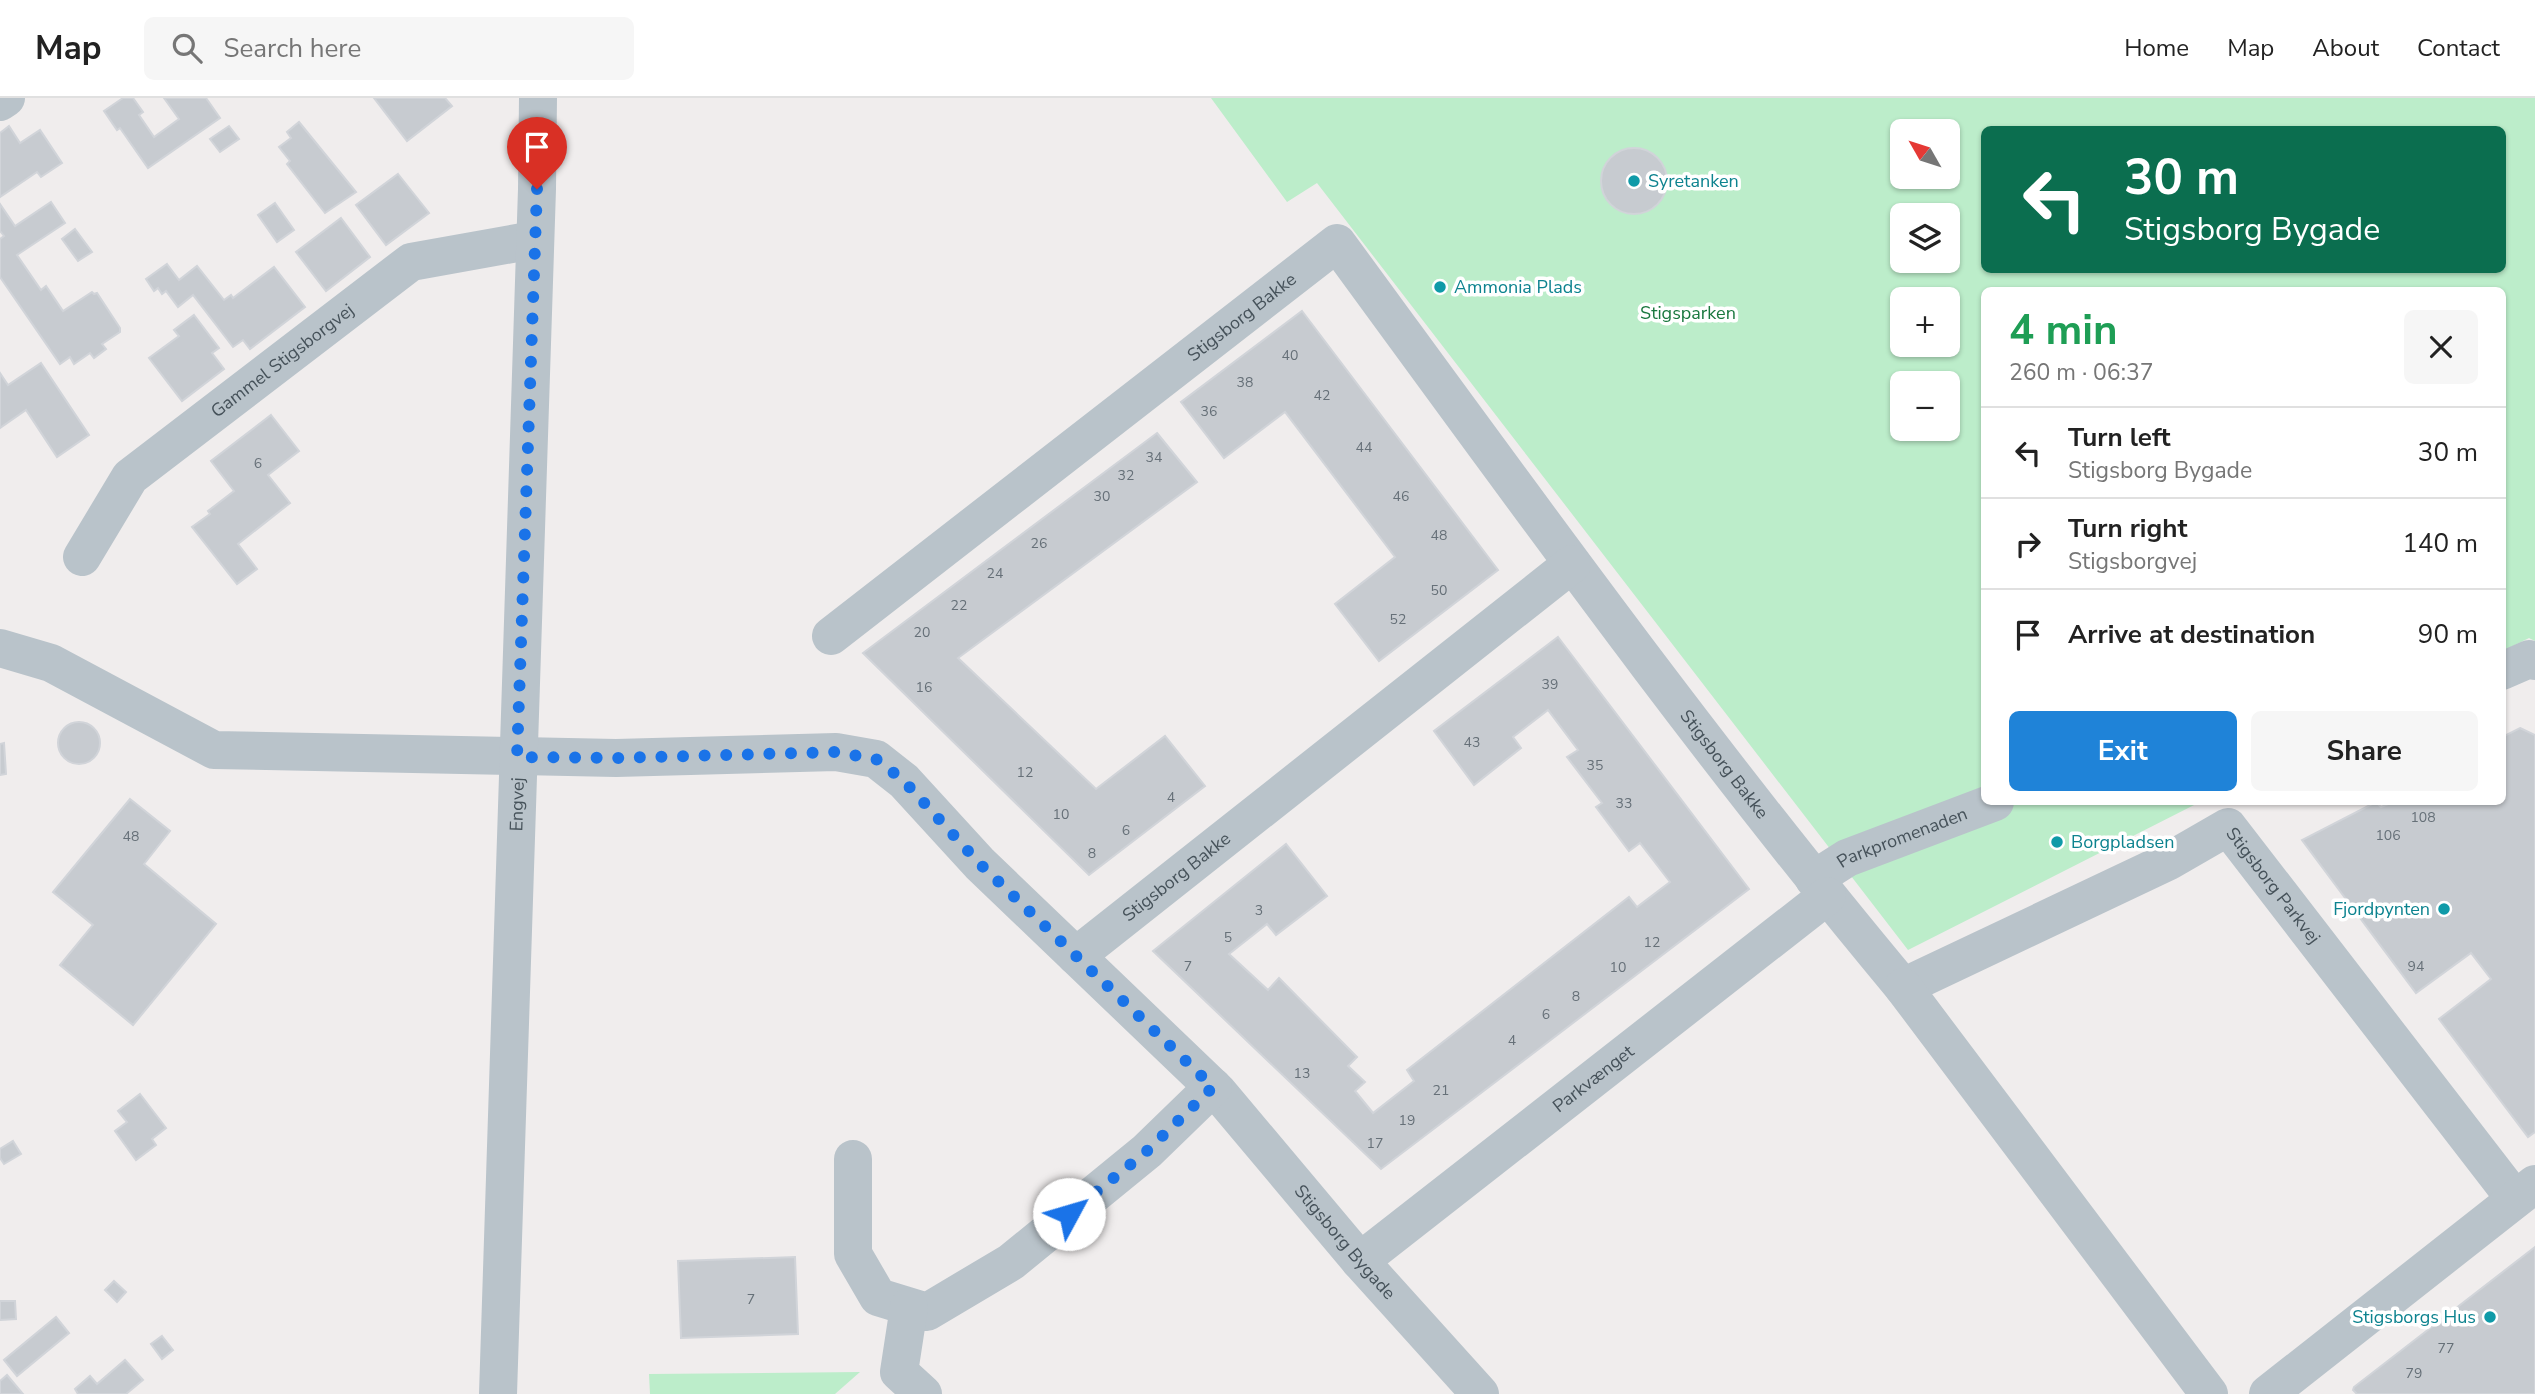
<!DOCTYPE html>
<html lang="en">
<head>
<meta charset="utf-8">
<style>
	body { margin:0; font-family:"Nunito Sans",sans-serif; background:#f6f6f6; color:#222; height:100vh; display:flex; flex-direction:column; font-size:26px; white-space:nowrap }
	* { box-sizing:border-box; margin:0 }
	p { font-size:23px; color:#767676 }
	.icon { flex:none; width:38px; height:38px; fill:none; stroke:currentColor; stroke-width:2; stroke-linecap:round; stroke-linejoin:round }
	.map { position:relative; flex:1; overflow:hidden }
	.side { position:absolute; left:1981px; top:189px; width:525px; height:518px; display:flex; flex-direction:column; background:#fff; border-radius:10px; box-shadow:0 2px 5px #0004 }
	.side>* { flex:none }
	.banner { position:absolute; left:1981px; top:28px; width:525px; height:147px; border-radius:10px; box-shadow:0 2px 5px #0004; background:#0b6e4f; color:#fff; overflow:hidden }
	.needle { width:46px; rotate:309deg }
	.controls { position:absolute; left:1890px; top:21px; display:grid; gap:14px }
	.controls a { display:grid; place-items:center; width:70px; height:70px; border-radius:10px; background:#fff; box-shadow:0 2px 5px #0004; font-size:35px }
	.pin { position:absolute; display:grid; place-items:center; width:60px; height:60px; color:#fff; margin:-72px -30px; border-radius:50% 50% 50% 0; rotate:-45deg; box-shadow:0 0 7px #0007 }
	.pin .icon { rotate:45deg }
	.me { position:absolute; width:77px; margin:-38px; rotate:51deg; stroke-linejoin:round; filter:drop-shadow(0 0 5px #0008) }
	.turn { display:flex; align-items:center; gap:24px; height:147px; padding:0 28px; font-size:32px }
	.turn .icon { width:91px; height:91px; stroke-width:2.5 }
	.turn b { display:block; font-size:49px; line-height:60px }
	.round { display:grid; place-items:center; flex:none; width:74px; height:74px; border-radius:10px; background:#f6f6f6 }
	.head { display:flex; align-items:center; justify-content:space-between; height:119px; padding:0 28px }
	h1 { font-size:42px; font-weight:700; line-height:52px; color:#1e9e55 }
	.action { display:flex; gap:14px; margin-top:auto; padding:14px 28px }
	.action a { flex:1; height:80px; border-radius:10px; background:#1f83d8; color:#fff; font-size:28px; font-weight:700; line-height:80px; text-align:center }
	.action a+a { background:#f6f6f6; color:#222 }
	ul { padding:0; list-style:none }
	li { display:flex; align-items:center; gap:21px; height:91px; padding:0 28px; border-top:2px solid #e0e0e0 }
	li div { flex:1 }
	li b { display:block; font-size:26px }
	li em { font-style:normal }
	header { display:flex; align-items:center; gap:42px; box-sizing:border-box; height:98px; padding:0 35px; background:#fff; border-bottom:2px solid #e0e0e0 }
	header strong { font-size:33px }
	nav { display:flex; gap:38px; margin-inline-start:auto; font-size:24px }
	.search { width:490px; height:63px; background:#f6f6f6; display:flex; align-items:center; gap:18px; box-sizing:border-box; padding:0 24px; border-radius:10px; color:#767676; font-size:26px }
	.map>svg:first-child { display:block }
	.green { fill:#bcedca; fill-rule:evenodd }
	.building { fill:#c7cbd0; stroke:#d1d4d9; stroke-width:2 }
	.lines { fill:none; stroke-linecap:round; stroke-linejoin:round }
	.minor { stroke:#b9c3ca; stroke-width:38 }
	.route { stroke:#1a73e8; stroke-width:12; stroke-dasharray:0 21.6 }
	.culture-dot { fill:#0f9aa8; stroke:#fff; stroke-width:2.5 }
	.labels { text-anchor:middle; stroke-width:7; stroke-linejoin:round; paint-order:stroke }
	.number-label { font-size:14px; fill:#667078 }
	.culture-label { font-size:18px; fill:#0d838f; stroke:#fff; text-anchor:start }
	.park-label { font-size:18px; fill:#1a783f; stroke:#fff }
	.street-label { font-size:18px; fill:#46525a; stroke:#fff }
</style>
</head>
<body>
<header>
<strong>Map</strong>
<div class="search"><svg class="icon" aria-label="search" viewBox="0 0 24 24"><circle cx="10" cy="10" r="6"/><path d="M15 15l6 6"/></svg>Search here</div>
<nav><a>Home</a><a>Map</a><a>About</a><a>Contact</a></nav>
</header>
<div class="map">
<svg width="2535" height="1296" viewBox="0 0 2535 1296">
	<rect width="100%" height="100%" fill="#f0eded"/>
	<g class="green">
		<path d="M1211,0H2535V543L2529,540L2503,553L2502,192H1984V704H2200L1908,852L1317,85L1287,104ZM1984,32H2502V172H1984ZM1902,33H1948V79H1902ZM1902,117H1948V163H1902ZM1902,201H1948V247H1902ZM1902,285H1948V331H1902Z"/>
		<path d="M860,1274L835,1296H650L649,1276Z"/>
	</g>
	<g class="building">
		<path d="M123,0H133L143,14L139,17L154,39L179,21L164,0H206L220,20L148,70L120,30L117,32L104,13Z"/>
		<path d="M374,0H445L452,8L407,43Z"/>
		<path d="M299,24L356,94L325,115L287,66L290,63L279,49L291,40L287,34Z"/>
		<path d="M9,28L20,45L40,32L62,65L41,79L37,74L0,99V35Z"/>
		<path d="M229,28L239,41L220,54L210,41Z"/>
		<circle cx="1634" cy="83" r="33"/>
		<path d="M398,76L429,115L386,147L356,107Z"/>
		<path d="M51,104L65,125L17,157L41,192L46,188L63,213L92,194L94,196L97,195L120,230V234L102,246L106,251L94,260L90,255L74,266L70,259L60,266L0,179V141L4,138L0,133V106L15,128Z"/>
		<path d="M275,105L294,132L277,144L258,117Z"/>
		<path d="M341,120L370,159L326,193L296,154Z"/>
		<path d="M75,131L92,154L78,163L62,141Z"/>
		<path d="M167,166L179,182L197,168L224,202L231,197L233,200L274,169L305,209L250,251L243,242L233,249L193,197L178,209L166,193L162,196L158,190L154,193L146,181Z"/>
		<path d="M1302,213L1498,472L1379,563L1335,506L1395,459L1285,314L1224,360L1181,304Z"/>
		<path d="M194,217L219,250L212,255L224,271L182,303L149,260L179,238L174,232Z"/>
		<path d="M41,265L89,337L57,359L26,312L0,330V275L8,287Z"/>
		<path d="M271,317L299,353L268,377L290,405L238,446L257,471L237,486L192,429L210,416L208,413L234,393L211,363Z"/>
		<path d="M1157,335L1197,384L958,560L1096,691L1165,638L1205,688L1089,777L863,555Z"/>
		<path d="M1558,539L1749,791L1381,1071L1153,853L1286,746L1327,798L1276,837L1267,826L1229,856L1268,892L1279,880L1357,959L1348,968L1365,984L1355,993L1373,1015L1414,983L1407,972L1629,799L1637,809L1670,784L1640,745L1629,753L1596,709L1602,705L1567,659L1578,652L1548,612L1513,639L1521,650L1474,687L1434,633Z"/>
		<circle cx="79" cy="645" r="21"/>
		<path d="M2520,630L2535,637V1034L2528,1039L2439,921L2491,881L2471,855L2416,895L2302,742L2376,704L2381,709L2393,704H2502V639Z"/>
		<path d="M4,645L6,676L0,677V646Z"/>
		<path d="M130,701L170,733L144,766L216,826L133,927L60,867L93,827L53,794Z"/>
		<path d="M140,996L166,1030L152,1041L156,1047L136,1062L115,1033L127,1024L118,1013Z"/>
		<path d="M13,1043L21,1056L4,1066L0,1060V1051Z"/>
		<path d="M2535,1149V1296H2357L2353,1292L2354,1289Z"/>
		<path d="M795,1159L798,1236L681,1240L678,1163Z"/>
		<path d="M114,1183L126,1194L117,1204L105,1192Z"/>
		<path d="M0,1203H15L16,1221L0,1222Z"/>
		<path d="M56,1219L69,1235L17,1278L4,1262Z"/>
		<path d="M162,1238L173,1252L162,1261L151,1246Z"/>
		<path d="M125,1262L143,1282L126,1296H78L75,1291L90,1278L97,1286Z"/>
		<path d="M7,1277L23,1296H0V1283Z"/>
	</g>
	<g class="lines">
		<g class="minor">
			<path d="M0,4L6,0"/>
			<path id="s1" d="M82,459L130,379L411,164L534,142"/>
			<path id="s2" d="M831,538L1337,145C1521,396 1703,650 1903,889L2169,763L2228,729L2515,1101"/>
			<path id="s3" d="M0,550L51,565L214,652L616,660L836,654L876,661L904,683L980,766L1218,994L1360,1163L1480,1296"/>
			<path d="M2502,573L2529,561L2535,563"/>
			<path id="s4" d="M1814,781L1847,760L1995,704"/>
			<path id="s5" d="M1076,858L1572,466"/>
			<path d="M1903,889L2209,1296"/>
			<path d="M853,1061V1156L878,1199L927,1214L1011,1164L1147,1053L1213,989"/>
			<path id="s6" d="M1360,1163L1827,798"/>
			<path d="M909,1209L899,1274L923,1296"/>
			<path id="s7" d="M498,1296L537,91L538,0"/>
			<path d="M2268,1296L2535,1086"/>
		</g>
	</g>
	<g class="lines">
		<path class="route" d="M537,91L517,659L616,660L836,654L876,661L904,683L980,766L1213,989L1147,1053L1069,1116"/>
	</g>
	<g class="culture-dot">
		<circle cx="1634" cy="83" r="7"/>
		<circle cx="1440" cy="189" r="7"/>
		<circle cx="2057" cy="744" r="7"/>
		<circle cx="2444" cy="811" r="7"/>
		<circle cx="2490" cy="1219" r="7"/>
	</g>
	<g class="labels">
		<g class="number-label">
			<text x="1290" y="262">40</text>
			<text x="1245" y="289">38</text>
			<text x="1322" y="302">42</text>
			<text x="1209" y="318">36</text>
			<text x="1364" y="354">44</text>
			<text x="1154" y="364">34</text>
			<text x="258" y="370">6</text>
			<text x="1126" y="382">32</text>
			<text x="1102" y="403">30</text>
			<text x="1401" y="403">46</text>
			<text x="1439" y="442">48</text>
			<text x="1039" y="450">26</text>
			<text x="995" y="480">24</text>
			<text x="1439" y="497">50</text>
			<text x="959" y="512">22</text>
			<text x="1398" y="526">52</text>
			<text x="922" y="539">20</text>
			<text x="1550" y="591">39</text>
			<text x="924" y="594">16</text>
			<text x="1472" y="649">43</text>
			<text x="1595" y="672">35</text>
			<text x="1025" y="679">12</text>
			<text x="1171" y="704">4</text>
			<text x="1624" y="710">33</text>
			<text x="1061" y="721">10</text>
			<text x="2423" y="724">108</text>
			<text x="1126" y="737">6</text>
			<text x="2388" y="742">106</text>
			<text x="131" y="743">48</text>
			<text x="1092" y="760">8</text>
			<text x="1259" y="817">3</text>
			<text x="1228" y="844">5</text>
			<text x="1652" y="849">12</text>
			<text x="1188" y="873">7</text>
			<text x="2416" y="873">94</text>
			<text x="1618" y="874">10</text>
			<text x="1576" y="903">8</text>
			<text x="1546" y="921">6</text>
			<text x="1512" y="947">4</text>
			<text x="1302" y="980">13</text>
			<text x="1441" y="997">21</text>
			<text x="1407" y="1027">19</text>
			<text x="1375" y="1050">17</text>
			<text x="751" y="1206">7</text>
			<text x="2446" y="1255">77</text>
			<text x="2414" y="1280">79</text>
		</g>
		<g class="culture-label">
			<text x="1648" y="89">Syretanken</text>
			<text x="1454" y="195">Ammonia Plads</text>
			<text x="2071" y="750">Borgpladsen</text>
			<text x="2430" y="817" text-anchor="end">Fjordpynten</text>
			<text x="2476" y="1225" text-anchor="end">Stigsborgs Hus</text>
		</g>
		<g class="park-label">
			<text x="1688" y="221">Stigsparken</text>
		</g>
		<g class="street-label">
			<text dy="6" stroke="none"><textPath href="#s2" startOffset="520">Stigsborg Bakke</textPath></text>
			<text dy="6" stroke="none"><textPath href="#s1" startOffset="285">Gammel Stigsborgvej</textPath></text>
			<text dy="6" stroke="none"><textPath href="#s2" startOffset="1290">Stigsborg Bakke</textPath></text>
			<text dy="6" stroke="none"><textPath href="#s7" startOffset="590">Engvej</textPath></text>
			<text dy="6" stroke="none"><textPath href="#s4" startOffset="98">Parkpromenaden</textPath></text>
			<text dy="6" stroke="none"><textPath href="#s5" startOffset="128">Stigsborg Bakke</textPath></text>
			<text dy="6" stroke="none"><textPath href="#s2" startOffset="2012">Stigsborg Parkvej</textPath></text>
			<text dy="6" stroke="none"><textPath href="#s6" startOffset="296">Parkvænget</textPath></text>
			<text dy="6" stroke="none"><textPath href="#s3" startOffset="1575">Stigsborg Bygade</textPath></text>
		</g>
	</g>
</svg>
<div class="controls">
<a><svg class="needle" viewBox="-14 -14 28 28"><path d="M0-13l5 13h-10z" fill="#e53935"/><path d="M0 13l5-13h-10z" fill="#767676"/></svg></a>
<a><svg class="icon" aria-label="layers" viewBox="0 0 24 24"><path d="M12 4l9 5-9 5-9-5zM3 14l9 5 9-5"/></svg></a>
<a>+</a>
<a>−</a>
</div>
<div class="pin" style="left:537px;top:91px;background:#d93025"><svg class="icon" aria-label="arrive" viewBox="0 0 24 24"><path d="M6 21V4h12l-3 4 3 4H6"/></svg></div>
<svg class="me" style="left:1069px;top:1116px" viewBox="-20 -20 40 40"><circle r="19" fill="#fff"/><path d="M0-13L10 11 0 6-10 11z" fill="#1a73e8"/></svg>
<div class="banner">
<div class="turn"><svg class="icon" aria-label="left" viewBox="0 0 24 24"><path d="M17 20v-9H6M10 6l-5 5 5 5"/></svg><div><b>30 m</b>Stigsborg Bygade</div></div>
</div>
<section class="side">
<div class="head"><div><h1>4 min</h1><p>260 m · 06:37</p></div><a class="round"><svg class="icon" aria-label="close" viewBox="0 0 24 24"><path d="M6 6l12 12M18 6L6 18"/></svg></a></div>
<ul>
<li><svg class="icon" aria-label="left" viewBox="0 0 24 24"><path d="M17 20v-9H6M10 6l-5 5 5 5"/></svg><div><b>Turn left</b><p>Stigsborg Bygade</p></div><em>30 m</em></li>
<li><svg class="icon" aria-label="right" viewBox="0 0 24 24"><path d="M7 20v-9h11M14 6l5 5-5 5"/></svg><div><b>Turn right</b><p>Stigsborgvej</p></div><em>140 m</em></li>
<li><svg class="icon" aria-label="arrive" viewBox="0 0 24 24"><path d="M6 21V4h12l-3 4 3 4H6"/></svg><div><b>Arrive at destination</b></div><em>90 m</em></li>
</ul>
<div class="action"><a>Exit</a><a>Share</a></div>
</section>
</div>
</body>
</html>
